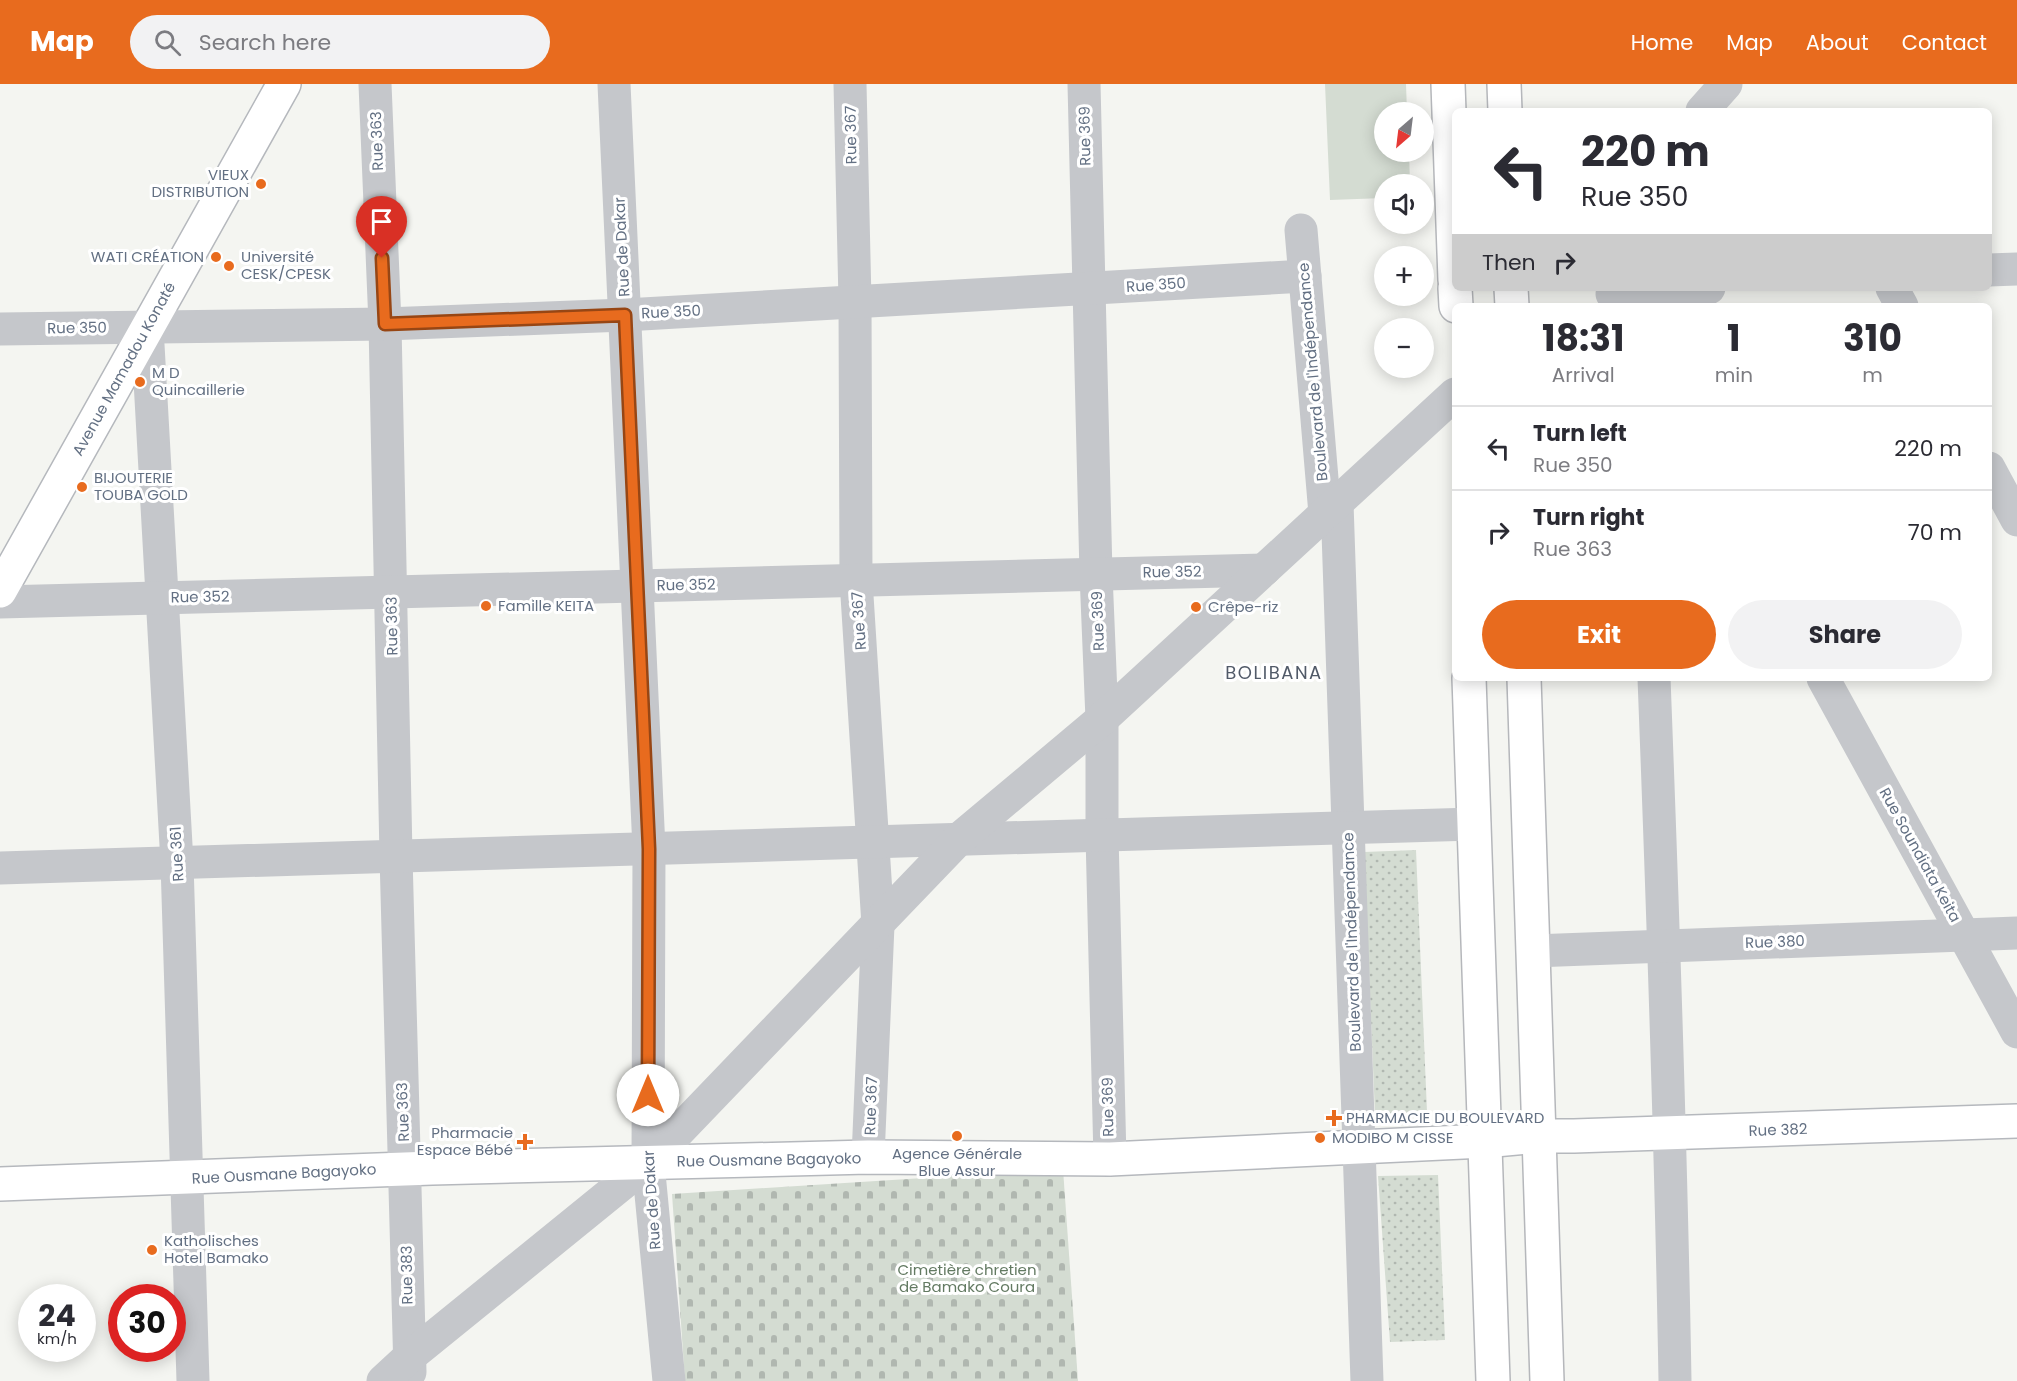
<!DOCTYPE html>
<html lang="en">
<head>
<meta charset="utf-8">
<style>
	body { margin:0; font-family:Poppins,sans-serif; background:#f2f2f3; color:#2b2b33; height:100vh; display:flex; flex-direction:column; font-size:22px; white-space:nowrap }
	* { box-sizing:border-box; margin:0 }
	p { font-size:20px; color:#7c7c81 }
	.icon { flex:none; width:33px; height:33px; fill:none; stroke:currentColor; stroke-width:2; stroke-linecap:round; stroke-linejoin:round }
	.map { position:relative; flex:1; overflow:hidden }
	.panel { position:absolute; left:1452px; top:219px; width:540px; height:378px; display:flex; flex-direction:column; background:#fff; border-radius:9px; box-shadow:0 3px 15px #0003 }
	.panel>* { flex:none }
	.guide { position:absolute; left:1452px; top:24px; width:540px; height:183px; border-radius:9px; box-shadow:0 3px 15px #0003; background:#fff; color:#2b2b33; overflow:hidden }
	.needle { width:39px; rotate:208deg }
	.fabs { position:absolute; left:1374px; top:18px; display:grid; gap:12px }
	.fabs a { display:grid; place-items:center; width:60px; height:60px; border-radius:50%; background:#fff; box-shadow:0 3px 15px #0003; font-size:30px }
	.speed { position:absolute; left:18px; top:1200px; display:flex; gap:12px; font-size:30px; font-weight:700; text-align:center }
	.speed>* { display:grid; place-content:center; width:78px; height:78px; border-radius:50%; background:#fff; box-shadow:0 3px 15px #0003; line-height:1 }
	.speed small { font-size:15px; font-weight:400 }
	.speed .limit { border:9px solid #d22; background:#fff; color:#111 }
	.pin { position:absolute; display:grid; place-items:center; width:51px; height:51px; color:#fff; margin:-62px -26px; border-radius:50% 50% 50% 0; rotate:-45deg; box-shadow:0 0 6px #0007 }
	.pin .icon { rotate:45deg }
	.me { position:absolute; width:66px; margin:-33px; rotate:0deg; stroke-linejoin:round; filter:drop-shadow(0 0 4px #0008) }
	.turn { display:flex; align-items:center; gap:21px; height:126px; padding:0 30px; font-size:27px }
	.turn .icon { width:78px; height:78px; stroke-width:2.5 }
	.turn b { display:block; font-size:42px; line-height:51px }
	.then { display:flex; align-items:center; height:57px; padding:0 30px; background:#0003; gap:12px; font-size:22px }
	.eta { display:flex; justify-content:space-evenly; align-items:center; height:102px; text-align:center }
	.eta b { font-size:36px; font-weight:700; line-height:42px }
	.button { display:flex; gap:12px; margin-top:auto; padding:12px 30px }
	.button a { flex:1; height:69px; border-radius:36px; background:#e86b1e; color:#fff; font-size:24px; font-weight:700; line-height:69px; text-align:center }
	.button a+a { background:#f2f2f3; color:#2b2b33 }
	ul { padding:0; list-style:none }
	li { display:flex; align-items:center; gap:18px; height:84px; padding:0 30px; border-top:2px solid #e1e1e2 }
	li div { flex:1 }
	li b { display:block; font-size:22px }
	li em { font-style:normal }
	header { display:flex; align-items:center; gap:36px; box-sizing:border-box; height:84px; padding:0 30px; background:#e86b1e; color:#fff }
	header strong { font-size:28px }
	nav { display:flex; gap:33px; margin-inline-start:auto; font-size:21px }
	.search { width:420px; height:54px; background:#f2f2f3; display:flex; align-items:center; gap:15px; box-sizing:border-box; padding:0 21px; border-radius:33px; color:#7c7c81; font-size:22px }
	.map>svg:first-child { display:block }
	.green { fill:url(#green-dots) }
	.cemetery { fill:url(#cemetery-stones) }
	.pitch { fill:#d4dcd2 }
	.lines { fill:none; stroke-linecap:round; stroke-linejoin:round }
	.major-casing { stroke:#b5b8bd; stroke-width:36 }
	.highway-casing { stroke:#b5b7bb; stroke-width:36 }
	.minor { stroke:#c5c7cb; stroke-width:33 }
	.major { stroke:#fff; stroke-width:33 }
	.highway { stroke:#fff; stroke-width:33 }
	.route-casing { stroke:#974614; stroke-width:15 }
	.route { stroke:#e86b1e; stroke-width:10 }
	.poi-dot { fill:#e86b1e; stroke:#fff; stroke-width:2 }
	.labels { text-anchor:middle; stroke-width:6; stroke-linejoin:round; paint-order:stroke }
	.street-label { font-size:15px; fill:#637083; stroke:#fff }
	.poi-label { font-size:15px; fill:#637083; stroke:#fff; text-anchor:start }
	.park-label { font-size:15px; fill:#637a62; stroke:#fff }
	.quarter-label { font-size:18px; letter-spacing:1.5px; fill:#515a68; stroke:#fff }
</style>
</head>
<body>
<header>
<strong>Map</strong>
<div class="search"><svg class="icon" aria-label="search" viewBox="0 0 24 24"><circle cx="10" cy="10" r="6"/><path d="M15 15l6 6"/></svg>Search here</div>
<nav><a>Home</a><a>Map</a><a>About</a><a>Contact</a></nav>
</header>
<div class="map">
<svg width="2017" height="1297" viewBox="0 0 2017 1297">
	<defs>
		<pattern id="green-dots" width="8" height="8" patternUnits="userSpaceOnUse" patternTransform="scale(1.5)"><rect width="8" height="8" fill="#d4dcd2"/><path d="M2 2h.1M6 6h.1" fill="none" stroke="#b0b7b0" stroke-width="1.8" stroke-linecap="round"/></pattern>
		<pattern id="cemetery-stones" width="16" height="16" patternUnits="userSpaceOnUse" patternTransform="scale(1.5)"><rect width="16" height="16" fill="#d4dcd2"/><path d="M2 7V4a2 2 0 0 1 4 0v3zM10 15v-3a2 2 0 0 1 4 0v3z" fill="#b0b7b0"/></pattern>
	</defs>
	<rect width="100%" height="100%" fill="#f4f5f1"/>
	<g class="green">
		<path d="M1416,766L1427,1028L1375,1030L1364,768Z"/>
		<path d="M1438,1091L1445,1256L1390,1258L1378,1092Z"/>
	</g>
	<path class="cemetery" d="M1063,1085L1078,1297H685L672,1110Z"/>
	<path class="pitch" d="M1325,0H1406L1407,28H1384V68H1409L1410,100H1384V114L1330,116Z"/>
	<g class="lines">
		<defs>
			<g id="major">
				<path d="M0,507L284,0"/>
				<path d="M0,1100L432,1084L868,1073L1110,1075L1484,1057L1539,1052H1574L2017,1037"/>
			</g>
			<g id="highway">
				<path d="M1448,0L1455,196"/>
				<path d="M1504,0L1505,27"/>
				<path d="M1455,204L1456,222"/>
				<path d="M1511,204L1512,222"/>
				<path d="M1469,594L1493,1297"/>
				<path d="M1524,594L1547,1297"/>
			</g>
		</defs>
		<use href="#major" class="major-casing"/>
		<use href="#highway" class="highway-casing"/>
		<g class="minor">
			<path d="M375,0L385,240L396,772L410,1288"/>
			<path d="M614,0L649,765L648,1079L669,1297"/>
			<path d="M850,0L855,217L856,496L878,841L868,1073"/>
			<path d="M1084,0L1096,490L1102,635V751L1110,1075"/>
			<path d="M1702,27L1726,0"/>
			<path d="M1301,146L1325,430"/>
			<path d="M1989,186L2017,185"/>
			<path d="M1892,204L1902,222"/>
			<path d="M1612,210L1709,204"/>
			<path d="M147,243L177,779L193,1297"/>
			<path d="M0,245L385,240L625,231L1305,192"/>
			<path d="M1989,384L2017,436"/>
			<path d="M1337,419L1367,1297"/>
			<path d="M0,518L1264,486"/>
			<path d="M1654,594C1663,828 1671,1063 1675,1297"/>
			<path d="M1823,594L2017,948"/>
			<path d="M0,784L1474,740"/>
			<path d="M1533,867L2017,849"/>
			<path d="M383,1297L409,1273L648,1079L959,755L1102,635L1455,310"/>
		</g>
		<use href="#major" class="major"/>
		<use href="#highway" class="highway"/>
	</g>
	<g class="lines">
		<defs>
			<path id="route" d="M382,174L385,240L625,231L649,765L648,1011"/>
		</defs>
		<use href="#route" class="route-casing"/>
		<use href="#route" class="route"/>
	</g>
	<g class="poi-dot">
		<circle cx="261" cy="100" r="6"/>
		<circle cx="216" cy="173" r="6"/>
		<circle cx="229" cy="182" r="6"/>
		<circle cx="140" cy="298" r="6"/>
		<circle cx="82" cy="403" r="6"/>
		<circle cx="486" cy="522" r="6"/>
		<circle cx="1196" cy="523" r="6"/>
		<path d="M1331 1025h6v6h6v6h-6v6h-6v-6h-6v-6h6z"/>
		<circle cx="957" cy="1052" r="6"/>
		<circle cx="1320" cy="1054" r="6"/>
		<path d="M522 1049h6v6h6v6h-6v6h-6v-6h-6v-6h6z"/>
		<circle cx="152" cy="1166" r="6"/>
	</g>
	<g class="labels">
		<g class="street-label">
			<text transform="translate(851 51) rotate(-91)" y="5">Rue 367</text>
			<text transform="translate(1085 52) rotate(-91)" y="5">Rue 369</text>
			<text transform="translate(377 57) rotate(-92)" y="5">Rue 363</text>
			<text transform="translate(622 163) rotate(-93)" y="5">Rue de Dakar</text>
			<text transform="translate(1156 201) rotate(-4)" y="5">Rue 350</text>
			<text transform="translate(671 228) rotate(-3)" y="5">Rue 350</text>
			<text transform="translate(77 244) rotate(-1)" y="5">Rue 350</text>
			<text transform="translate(124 285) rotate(-61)" y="5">Avenue Mamadou Konaté</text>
			<text transform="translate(1313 288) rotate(-95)" y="5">Boulevard de l'Indépendance</text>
			<text transform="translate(1172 488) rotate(-1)" y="5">Rue 352</text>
			<text transform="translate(686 501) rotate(-1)" y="5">Rue 352</text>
			<text transform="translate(200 513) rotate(-1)" y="5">Rue 352</text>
			<text transform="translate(859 537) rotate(-94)" y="5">Rue 367</text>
			<text transform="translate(1098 537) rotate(-92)" y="5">Rue 369</text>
			<text transform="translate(392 542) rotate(-91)" y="5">Rue 363</text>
			<text transform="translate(177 770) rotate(-93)" y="5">Rue 361</text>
			<text transform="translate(1920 771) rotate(61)" y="5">Rue Soundiata Keita</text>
			<text transform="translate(1352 858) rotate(-92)" y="5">Boulevard de l'Indépendance</text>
			<text transform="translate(1775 858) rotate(-2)" y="5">Rue 380</text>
			<text transform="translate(871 1022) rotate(-88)" y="5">Rue 367</text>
			<text transform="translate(1108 1023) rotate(-91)" y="5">Rue 369</text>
			<text transform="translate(403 1028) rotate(-92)" y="5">Rue 363</text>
			<text transform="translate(1778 1046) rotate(-2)" y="5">Rue 382</text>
			<text transform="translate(769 1076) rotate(-1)" y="5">Rue Ousmane Bagayoko</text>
			<text transform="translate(284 1090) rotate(-3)" y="5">Rue Ousmane Bagayoko</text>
			<text transform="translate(652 1116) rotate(-94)" y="5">Rue de Dakar</text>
			<text transform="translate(407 1191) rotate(-91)" y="5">Rue 383</text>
		</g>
		<g class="poi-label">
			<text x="249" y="96" text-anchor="end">VIEUX<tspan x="249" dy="17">DISTRIBUTION</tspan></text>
			<text x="204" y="178" text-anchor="end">WATI CRÉATION</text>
			<text x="241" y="178">Université<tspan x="241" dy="17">CESK/CPESK</tspan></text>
			<text x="152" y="294">M D<tspan x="152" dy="17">Quincaillerie</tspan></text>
			<text x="94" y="399">BIJOUTERIE<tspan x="94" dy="17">TOUBA GOLD</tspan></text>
			<text x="498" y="527">Famille KEITA</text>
			<text x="1208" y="528">Crêpe-riz</text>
			<text x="1346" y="1039">PHARMACIE DU BOULEVARD</text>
			<text x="513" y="1054" text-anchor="end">Pharmacie<tspan x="513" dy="17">Espace Bébé</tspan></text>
			<text x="1332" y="1059">MODIBO M CISSE</text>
			<text x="957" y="1075" text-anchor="middle">Agence Générale<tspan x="957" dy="17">Blue Assur</tspan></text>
			<text x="164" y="1162">Katholisches<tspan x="164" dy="17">Hotel Bamako</tspan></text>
		</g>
		<g class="park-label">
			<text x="967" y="1191">Cimetière chretien<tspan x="967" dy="17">de Bamako Coura</tspan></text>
		</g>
		<g class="quarter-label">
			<text x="1274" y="595">BOLIBANA</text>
		</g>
	</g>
</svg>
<div class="fabs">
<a><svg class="needle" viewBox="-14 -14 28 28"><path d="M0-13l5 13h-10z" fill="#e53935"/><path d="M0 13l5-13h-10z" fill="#7c7c81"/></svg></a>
<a><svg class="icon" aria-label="sound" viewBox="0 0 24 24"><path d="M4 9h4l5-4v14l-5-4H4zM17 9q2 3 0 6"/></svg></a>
<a>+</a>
<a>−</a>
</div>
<div class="speed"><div>24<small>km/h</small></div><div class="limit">30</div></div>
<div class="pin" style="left:382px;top:174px;background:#d93025"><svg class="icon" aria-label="arrive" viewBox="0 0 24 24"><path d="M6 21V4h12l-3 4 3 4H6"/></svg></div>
<svg class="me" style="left:648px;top:1011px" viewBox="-20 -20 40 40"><circle r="19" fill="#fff"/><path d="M0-13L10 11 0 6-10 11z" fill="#e86b1e"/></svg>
<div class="guide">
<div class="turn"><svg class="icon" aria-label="left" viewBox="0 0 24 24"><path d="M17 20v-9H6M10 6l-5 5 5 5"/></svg><div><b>220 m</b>Rue 350</div></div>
<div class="then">Then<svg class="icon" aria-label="right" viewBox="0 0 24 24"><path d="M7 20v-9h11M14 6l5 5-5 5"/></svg></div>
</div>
<section class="panel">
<div class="eta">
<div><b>18:31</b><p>Arrival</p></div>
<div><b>1</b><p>min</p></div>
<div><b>310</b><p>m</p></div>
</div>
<ul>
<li><svg class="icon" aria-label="left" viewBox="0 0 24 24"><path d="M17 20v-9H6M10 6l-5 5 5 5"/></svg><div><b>Turn left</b><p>Rue 350</p></div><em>220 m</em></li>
<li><svg class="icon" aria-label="right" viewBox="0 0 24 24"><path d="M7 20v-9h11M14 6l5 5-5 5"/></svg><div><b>Turn right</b><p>Rue 363</p></div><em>70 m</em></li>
</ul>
<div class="button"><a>Exit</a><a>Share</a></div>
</section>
</div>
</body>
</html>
